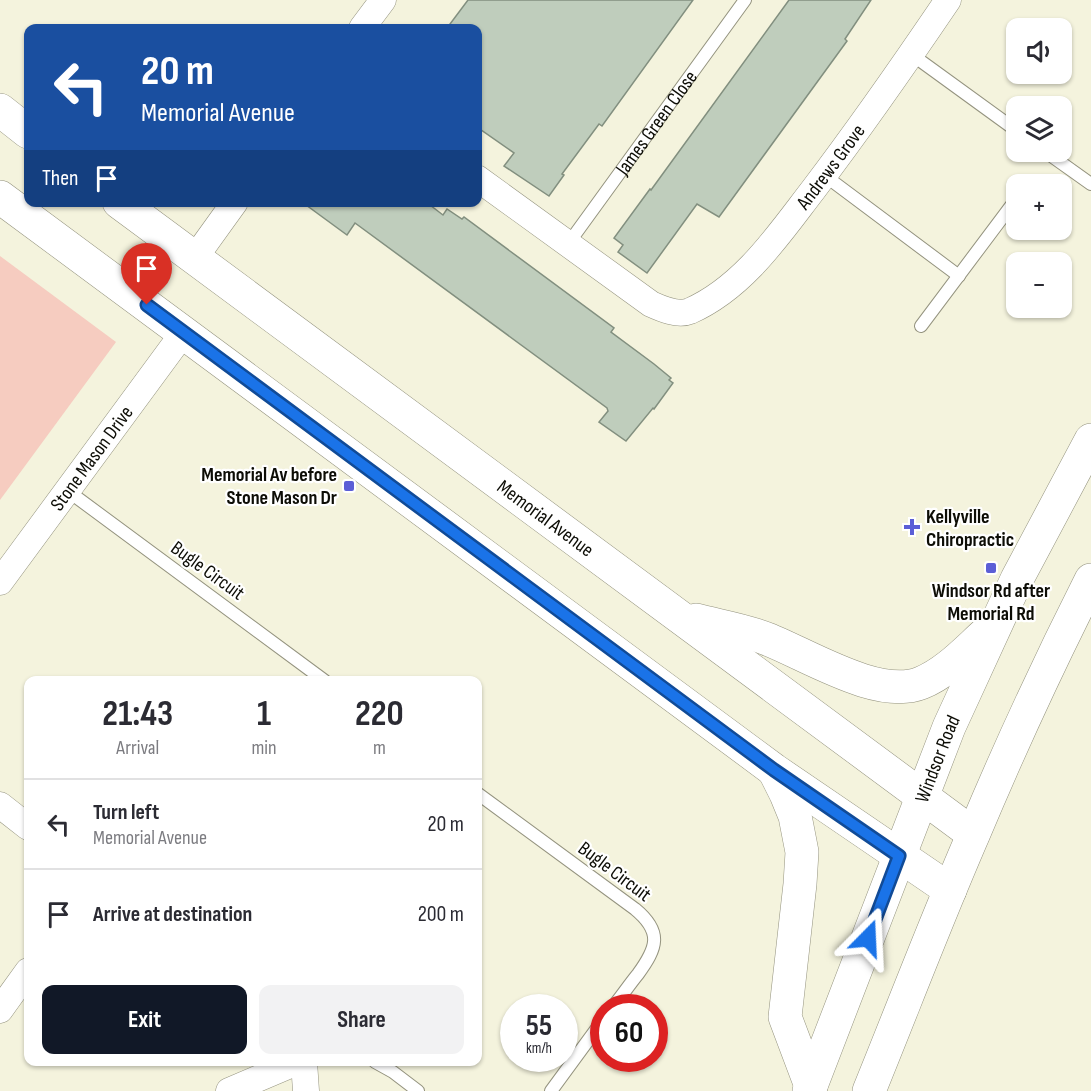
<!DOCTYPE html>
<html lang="en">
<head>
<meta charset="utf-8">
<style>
	body { margin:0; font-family:"Sofia Sans Condensed",sans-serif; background:#f2f2f3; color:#2b2b33; height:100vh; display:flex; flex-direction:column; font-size:22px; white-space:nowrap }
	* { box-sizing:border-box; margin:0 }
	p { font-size:20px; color:#7c7c81 }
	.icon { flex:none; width:33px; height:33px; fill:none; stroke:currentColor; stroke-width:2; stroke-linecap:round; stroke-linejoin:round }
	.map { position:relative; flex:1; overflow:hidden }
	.sheet { position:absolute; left:24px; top:676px; width:458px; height:390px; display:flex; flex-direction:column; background:#fff; border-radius:12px; box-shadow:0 2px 4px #0004 }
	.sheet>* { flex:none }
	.banner { position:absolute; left:24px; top:24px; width:458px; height:183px; border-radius:12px; box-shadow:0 2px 4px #0004; background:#1a4fa0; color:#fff; overflow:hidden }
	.tools { position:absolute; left:1006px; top:18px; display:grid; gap:12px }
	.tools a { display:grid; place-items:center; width:66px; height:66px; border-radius:12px; background:#fff; box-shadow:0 2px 4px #0004; font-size:30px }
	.speed { position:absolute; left:500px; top:994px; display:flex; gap:12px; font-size:30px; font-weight:700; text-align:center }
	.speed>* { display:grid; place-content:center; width:78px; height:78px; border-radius:50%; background:#fff; box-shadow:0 2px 4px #0004; line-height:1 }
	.speed small { font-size:15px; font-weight:400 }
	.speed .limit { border:9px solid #d22; background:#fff; color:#111 }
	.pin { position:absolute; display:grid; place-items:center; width:51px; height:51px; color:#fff; margin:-62px -26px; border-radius:50% 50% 50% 0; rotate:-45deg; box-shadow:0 0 6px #0007 }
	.pin .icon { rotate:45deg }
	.me { position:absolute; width:66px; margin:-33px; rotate:21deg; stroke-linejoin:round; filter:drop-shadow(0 0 4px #0008) }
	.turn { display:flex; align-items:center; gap:21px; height:126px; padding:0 18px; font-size:27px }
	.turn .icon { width:78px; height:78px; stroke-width:2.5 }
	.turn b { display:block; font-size:42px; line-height:51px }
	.then { display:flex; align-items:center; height:57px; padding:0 18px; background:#0003; gap:12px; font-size:22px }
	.eta { display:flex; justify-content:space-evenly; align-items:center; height:102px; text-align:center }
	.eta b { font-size:36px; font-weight:700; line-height:42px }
	.action { display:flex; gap:12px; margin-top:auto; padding:12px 18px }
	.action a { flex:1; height:69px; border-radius:12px; background:#111827; color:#fff; font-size:24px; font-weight:700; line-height:69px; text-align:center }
	.action a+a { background:#f2f2f3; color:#2b2b33 }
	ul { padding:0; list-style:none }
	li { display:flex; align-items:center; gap:18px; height:90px; padding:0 18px; border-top:2px solid #e1e1e2 }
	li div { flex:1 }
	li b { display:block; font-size:22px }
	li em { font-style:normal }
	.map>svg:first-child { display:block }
	.green { fill:#f6ccc0 }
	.building { fill:#bfcdbc; stroke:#828f7f; stroke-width:1.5 }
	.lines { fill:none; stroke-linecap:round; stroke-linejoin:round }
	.lane-casing { stroke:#94937f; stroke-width:14 }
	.street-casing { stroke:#94937f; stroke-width:27 }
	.primary-casing { stroke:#94937f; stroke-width:34 }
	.lane { stroke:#fff; stroke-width:12 }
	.street { stroke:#fff; stroke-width:26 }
	.primary { stroke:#fff; stroke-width:33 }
	.route-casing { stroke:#114b97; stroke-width:15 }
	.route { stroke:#1a73e8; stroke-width:10 }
	.poi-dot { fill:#5b5ed6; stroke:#fff; stroke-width:2 }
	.labels { text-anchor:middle; stroke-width:4.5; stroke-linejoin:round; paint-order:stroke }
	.street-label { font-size:20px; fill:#0d0d06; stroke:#fff }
	.poi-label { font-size:20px; font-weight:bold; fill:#0d0d06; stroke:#fff; text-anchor:end }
</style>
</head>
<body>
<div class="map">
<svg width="1091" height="1091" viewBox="0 0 1091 1091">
	<rect width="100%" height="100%" fill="#f4f3dd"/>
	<path class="green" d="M0,256L116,342L0,500Z"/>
	<g class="building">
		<path d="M468,0H693L602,126L599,124L562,174L564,175L549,196L504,166L514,153L477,127V28H447Z"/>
		<path d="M789,0H871L845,39L847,41L719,217L697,204L647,273L618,252L623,245L614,238L650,189L651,190Z"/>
		<path d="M302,202H426L443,215L447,209L462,219L464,217L614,328L611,332L654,364L671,378L669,380L673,383L654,409L653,408L626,441L599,422L608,411L607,408L355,223L347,235Z"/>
	</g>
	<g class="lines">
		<defs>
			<g id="lane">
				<path d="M911,54L1017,131"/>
				<path d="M1046,152L1091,184"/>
				<path d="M824,175L959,276"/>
				<path id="s1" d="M568,244L745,0"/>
				<path d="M921,326L1017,198"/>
				<path d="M68,491L325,681"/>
				<path d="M477,793L635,909C663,932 657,948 638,974C629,985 621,997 612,1008"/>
				<path d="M375,1062L393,1072L418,1091"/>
				<path d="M551,1091L603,1020"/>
			</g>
			<g id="street">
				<path d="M362,28L383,0"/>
				<path id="s2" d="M477,178L651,304C662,309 678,316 690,311C744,287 779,234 813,190C860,128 904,65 948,0"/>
				<path d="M194,259L235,202"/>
				<path id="s3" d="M0,582L184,332"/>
				<path d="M0,805L28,827"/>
				<path d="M0,1010L28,971"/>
				<path d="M304,1062L306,1091"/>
				<path d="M229,1091L297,1062"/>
			</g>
			<g id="primary">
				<path d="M0,110L28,132"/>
				<path d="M0,197L774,770L950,890"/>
				<path id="s4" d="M119,202L973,834"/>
				<path d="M696,620C719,626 745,630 767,639C808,655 878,700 921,683C946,673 966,651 986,633"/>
				<path d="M775,772L786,794L795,816L802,852L800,884L785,1017L811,1086"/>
				<path id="s5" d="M809,1091L949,727L1017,579L1091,440"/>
				<path d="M869,1091C904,1005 937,918 974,833C1010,747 1049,663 1091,580"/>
			</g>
		</defs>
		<use href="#lane" class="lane-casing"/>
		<use href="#street" class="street-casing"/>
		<use href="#primary" class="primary-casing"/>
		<use href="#lane" class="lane"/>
		<use href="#street" class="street"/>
		<use href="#primary" class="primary"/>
	</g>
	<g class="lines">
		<defs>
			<path id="route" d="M147,305L774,770L899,856L868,938"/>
		</defs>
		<use href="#route" class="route-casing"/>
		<use href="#route" class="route"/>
	</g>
	<g class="poi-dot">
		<rect x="343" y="480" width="12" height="12" rx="3"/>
		<path d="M909 518h6v6h6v6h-6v6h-6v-6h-6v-6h6z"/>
		<rect x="985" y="562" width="12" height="12" rx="3"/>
	</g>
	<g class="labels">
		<g class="street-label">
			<text dy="7" stroke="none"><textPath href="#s1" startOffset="150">James Green Close</textPath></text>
			<text dy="7" stroke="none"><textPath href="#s2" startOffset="459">Andrews Grove</textPath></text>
			<text dy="7" stroke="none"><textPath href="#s3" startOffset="154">Stone Mason Drive</textPath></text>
			<text dy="7" stroke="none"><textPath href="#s4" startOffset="531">Memorial Avenue</textPath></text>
			<text transform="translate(208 570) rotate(36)" y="7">Bugle Circuit</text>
			<text dy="7" stroke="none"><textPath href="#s5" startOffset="356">Windsor Road</textPath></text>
			<text transform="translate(615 871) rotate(37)" y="7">Bugle Circuit</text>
		</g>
		<g class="poi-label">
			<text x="337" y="481">Memorial Av before<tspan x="337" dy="23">Stone Mason Dr</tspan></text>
			<text x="926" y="523" text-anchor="start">Kellyville<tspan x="926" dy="23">Chiropractic</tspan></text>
			<text x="991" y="597" text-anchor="middle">Windsor Rd after<tspan x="991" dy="23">Memorial Rd</tspan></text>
		</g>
	</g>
</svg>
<div class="tools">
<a><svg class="icon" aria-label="sound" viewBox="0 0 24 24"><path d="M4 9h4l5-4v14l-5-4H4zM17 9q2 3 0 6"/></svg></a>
<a><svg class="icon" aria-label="layers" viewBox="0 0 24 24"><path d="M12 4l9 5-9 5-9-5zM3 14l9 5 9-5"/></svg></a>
<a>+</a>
<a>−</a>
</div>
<div class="speed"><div>55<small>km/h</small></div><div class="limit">60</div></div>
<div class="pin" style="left:147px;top:305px;background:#d93025"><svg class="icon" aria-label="arrive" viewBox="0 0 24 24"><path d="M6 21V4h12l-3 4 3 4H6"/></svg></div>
<svg class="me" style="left:868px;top:938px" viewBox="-20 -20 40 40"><path d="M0-17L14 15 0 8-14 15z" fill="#1a73e8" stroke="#fff" stroke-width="4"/></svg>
<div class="banner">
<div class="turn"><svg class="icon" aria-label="left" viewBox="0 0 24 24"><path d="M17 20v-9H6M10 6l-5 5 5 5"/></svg><div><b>20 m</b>Memorial Avenue</div></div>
<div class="then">Then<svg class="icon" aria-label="arrive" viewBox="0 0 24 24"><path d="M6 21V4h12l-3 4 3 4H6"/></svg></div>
</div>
<section class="sheet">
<div class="eta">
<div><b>21:43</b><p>Arrival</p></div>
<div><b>1</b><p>min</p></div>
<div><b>220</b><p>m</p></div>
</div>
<ul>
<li><svg class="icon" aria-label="left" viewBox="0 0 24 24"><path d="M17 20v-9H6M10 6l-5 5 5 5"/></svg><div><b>Turn left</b><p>Memorial Avenue</p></div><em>20 m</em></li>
<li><svg class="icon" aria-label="arrive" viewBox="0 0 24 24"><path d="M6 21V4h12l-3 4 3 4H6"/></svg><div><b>Arrive at destination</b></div><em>200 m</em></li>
</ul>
<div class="action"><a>Exit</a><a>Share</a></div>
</section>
</div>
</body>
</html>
